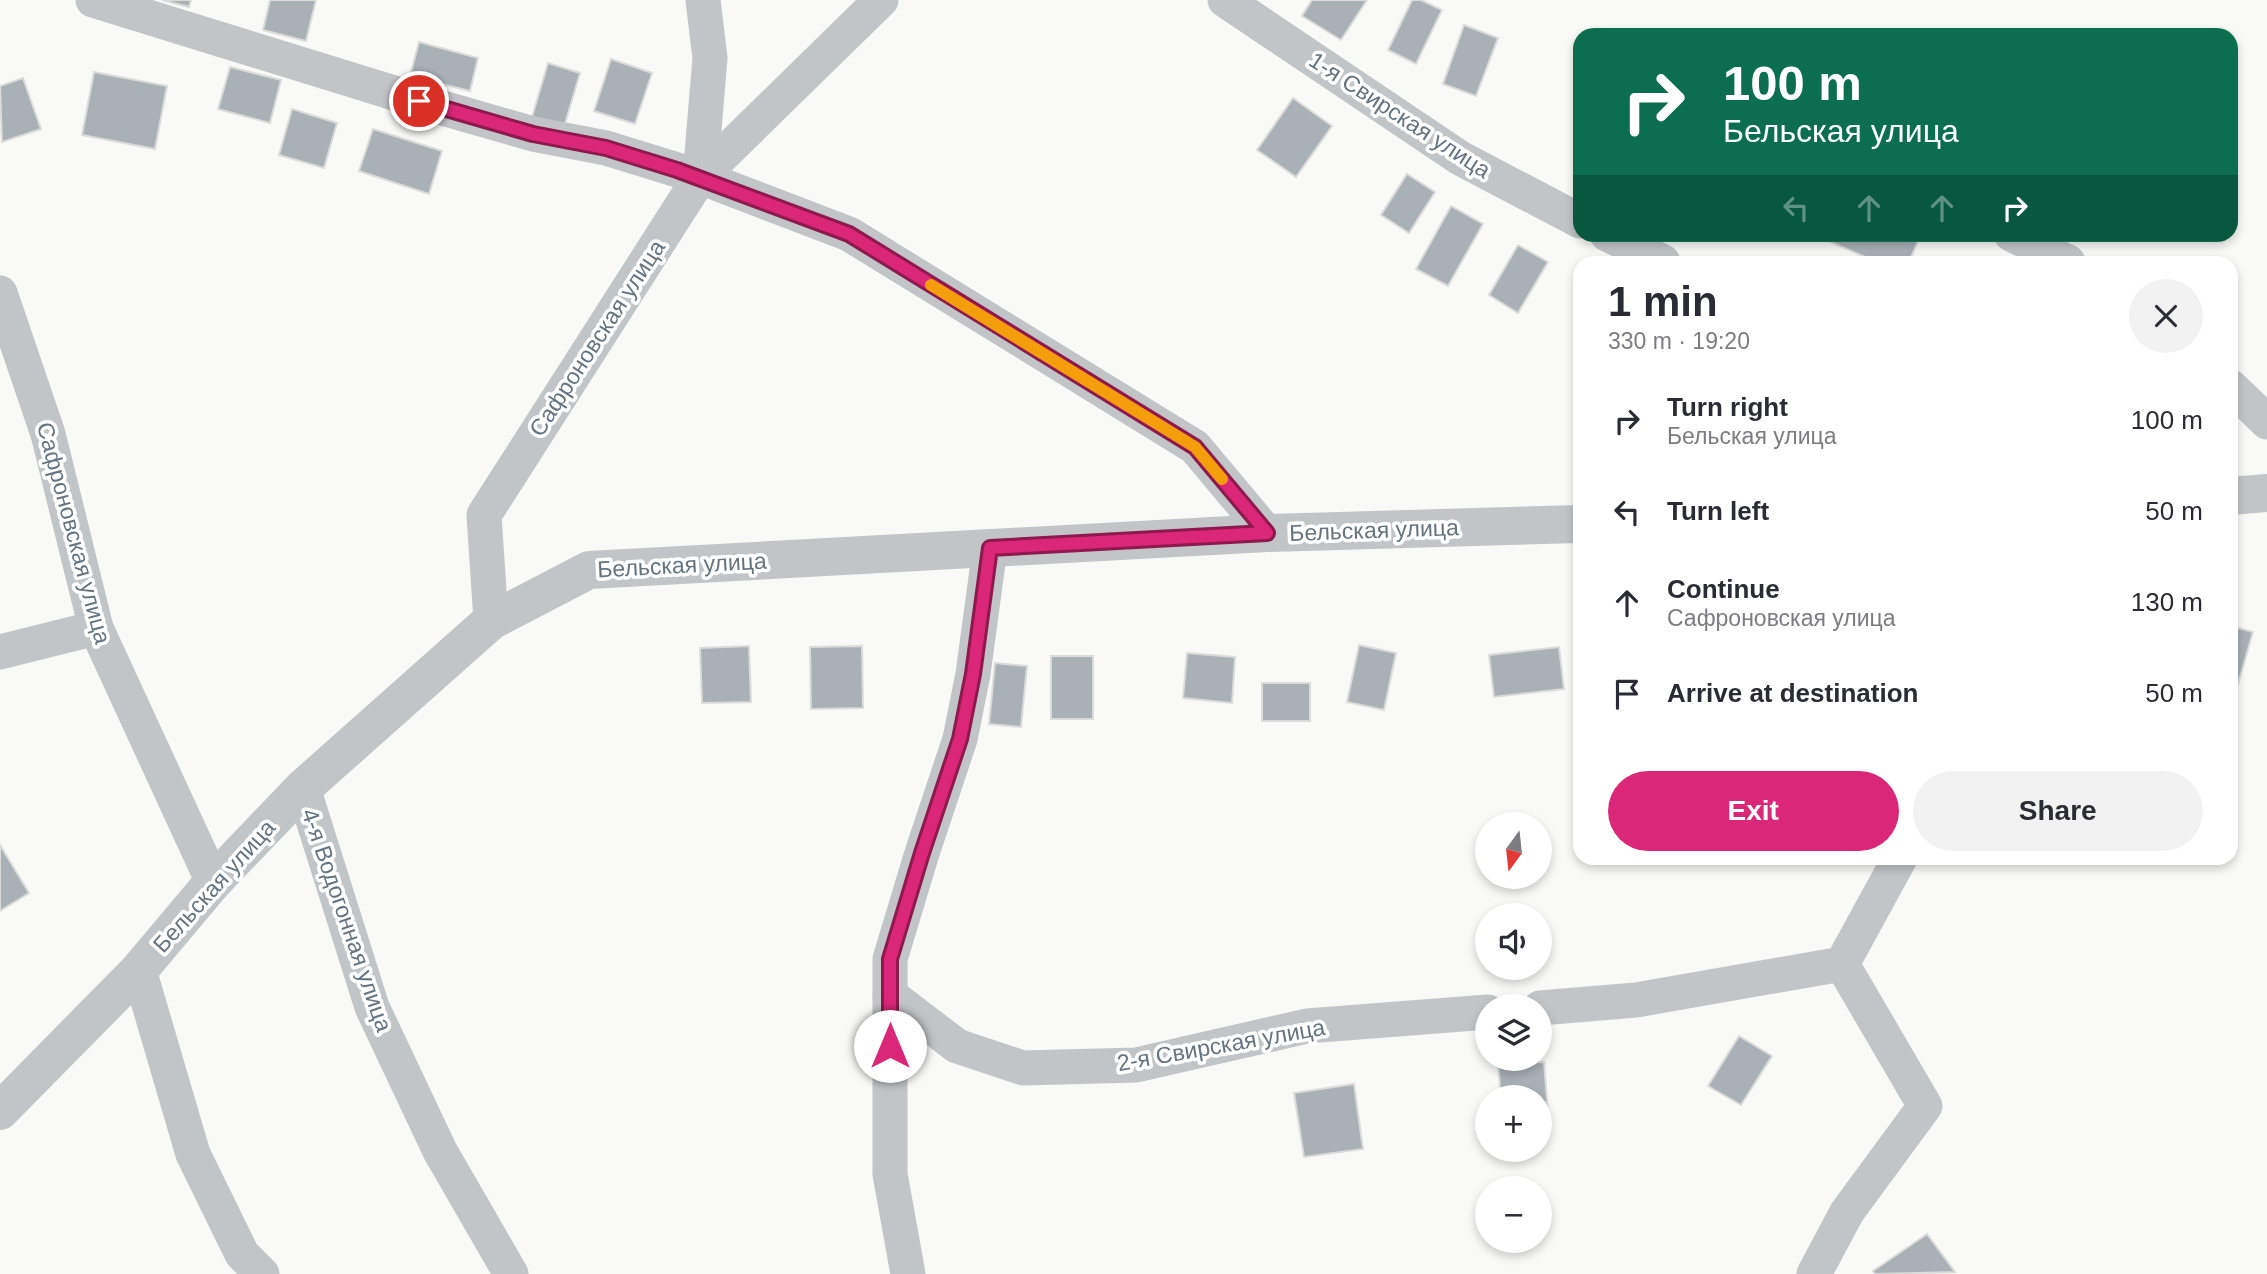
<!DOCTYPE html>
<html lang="en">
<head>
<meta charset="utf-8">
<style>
	body { margin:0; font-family:Helvetica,sans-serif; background:#f2f2f3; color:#2b2b33; height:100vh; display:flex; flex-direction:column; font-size:26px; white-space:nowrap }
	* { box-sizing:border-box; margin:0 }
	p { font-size:23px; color:#7c7c81 }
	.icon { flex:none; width:38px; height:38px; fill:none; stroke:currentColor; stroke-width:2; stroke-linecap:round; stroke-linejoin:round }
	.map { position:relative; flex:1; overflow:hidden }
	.sheet { position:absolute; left:1573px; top:256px; width:665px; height:609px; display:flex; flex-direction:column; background:#fff; border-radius:21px; box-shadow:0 4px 10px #0003 }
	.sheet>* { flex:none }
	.hud { position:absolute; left:1573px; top:28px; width:665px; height:214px; border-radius:21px; box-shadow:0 4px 10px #0003; background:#0b6e4f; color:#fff; overflow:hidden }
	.needle { width:46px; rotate:195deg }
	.tools { position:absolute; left:1475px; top:812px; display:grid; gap:14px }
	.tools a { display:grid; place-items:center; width:77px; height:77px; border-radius:50%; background:#fff; box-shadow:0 4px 10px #0003; font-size:35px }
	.pin { position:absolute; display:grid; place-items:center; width:60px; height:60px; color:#fff; margin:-30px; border:4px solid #fff; border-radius:50%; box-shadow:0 2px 7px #0007 }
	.me { position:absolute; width:77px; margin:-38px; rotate:0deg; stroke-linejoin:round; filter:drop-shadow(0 0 5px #0008) }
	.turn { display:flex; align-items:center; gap:24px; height:147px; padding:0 35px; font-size:32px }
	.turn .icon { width:91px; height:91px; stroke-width:2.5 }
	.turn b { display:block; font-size:49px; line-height:60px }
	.lanes { display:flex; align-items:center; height:66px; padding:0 35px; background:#0003; justify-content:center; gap:35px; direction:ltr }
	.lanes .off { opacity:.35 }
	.round { display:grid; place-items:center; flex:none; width:74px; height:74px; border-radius:37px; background:#f2f2f3 }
	.headline { display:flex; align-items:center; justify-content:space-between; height:119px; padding:0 35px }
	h1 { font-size:42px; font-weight:700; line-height:52px }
	.primary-button { display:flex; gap:14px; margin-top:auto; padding:14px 35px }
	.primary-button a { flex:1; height:80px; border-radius:42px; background:#db2777; color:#fff; font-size:28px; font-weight:700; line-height:80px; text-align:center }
	.primary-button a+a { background:#f2f2f3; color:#2b2b33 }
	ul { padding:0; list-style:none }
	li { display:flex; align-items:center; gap:21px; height:91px; padding:0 35px }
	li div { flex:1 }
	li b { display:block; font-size:26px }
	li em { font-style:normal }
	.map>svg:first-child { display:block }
	.building { fill:#a9b0b6; stroke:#dbdbd9; stroke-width:2 }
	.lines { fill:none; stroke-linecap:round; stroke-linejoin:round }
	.minor { stroke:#c1c5c8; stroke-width:35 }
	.tertiary { stroke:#c1c5c8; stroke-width:38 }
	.route-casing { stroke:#8e194d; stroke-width:18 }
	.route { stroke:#db2777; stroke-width:12 }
	.slow { stroke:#f59e0b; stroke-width:12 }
	.labels { text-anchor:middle; stroke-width:7; stroke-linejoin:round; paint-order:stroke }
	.street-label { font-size:23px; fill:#667480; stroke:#fff }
</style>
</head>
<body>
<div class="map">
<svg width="2267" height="1274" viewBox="0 0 2267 1274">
	<rect width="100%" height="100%" fill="#f9f9f7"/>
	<g class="building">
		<path d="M162,0H191L189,7Z"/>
		<path d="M270,0H316L306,41L263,30Z"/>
		<path d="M1312,0H1367L1341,40L1302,16Z"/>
		<path d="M1412,0H1421L1442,10L1416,64L1388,50Z"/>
		<path d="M1464,25L1498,38L1476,96L1443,84Z"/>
		<path d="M419,42L478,58L470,91L410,76Z"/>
		<path d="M611,59L652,73L635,124L594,111Z"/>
		<path d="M548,63L580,73L564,127L532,117Z"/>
		<path d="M230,67L281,80L270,123L218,109Z"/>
		<path d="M94,72L167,86L155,149L82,135Z"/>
		<path d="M23,78L41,129L2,142L0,86Z"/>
		<path d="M1293,98L1332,126L1296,177L1257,150Z"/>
		<path d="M292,109L337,123L324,168L279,155Z"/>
		<path d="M373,129L442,151L429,194L359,171Z"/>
		<path d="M1407,174L1435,192L1409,233L1381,215Z"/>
		<path d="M1451,206L1483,224L1448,286L1416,269Z"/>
		<path d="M1812,234H1921L1909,262H1877Z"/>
		<path d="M1518,245L1548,262L1518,313L1489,295Z"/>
		<path d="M2231,626L2253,632L2232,705H2231Z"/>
		<path d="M1359,645L1396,653L1384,710L1347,702Z"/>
		<path d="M749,646L751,702L702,703L700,648Z"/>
		<path d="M862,646L863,708L811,709L810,647Z"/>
		<path d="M1559,647L1564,689L1494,697L1489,655Z"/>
		<path d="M1187,653L1235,657L1232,703L1183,698Z"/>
		<rect x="1051" y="656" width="42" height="63"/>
		<path d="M995,663L1027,666L1021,727L989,724Z"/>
		<rect x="1262" y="683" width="48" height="38"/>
		<path d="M0,845L29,893L0,911Z"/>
		<path d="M1739,1036L1772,1056L1741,1105L1708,1086Z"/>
		<path d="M1544,1062L1549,1124H1540V1097H1501L1498,1065Z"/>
		<path d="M1354,1084L1363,1149L1304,1157L1294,1093Z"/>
		<path d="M1927,1234L1955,1272L1875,1274L1873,1271Z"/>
	</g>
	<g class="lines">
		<g class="minor">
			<path d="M93,0L446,109L533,134L606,148L700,177L849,234L1195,447L1267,533"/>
			<path d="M1225,0L1460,158L1580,221"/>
			<path d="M700,177L881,0"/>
			<path d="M1607,234L1663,262"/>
			<path d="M2011,234L2068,262"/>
			<path d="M0,293L48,434L96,628L213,882"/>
			<path d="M2231,387L2267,422"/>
			<path d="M491,621L484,515L700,177L710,58L703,0"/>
			<path d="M0,652L96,628"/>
			<path d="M303,788L372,1007L440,1151L511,1274"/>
			<path d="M139,970L193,1154L242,1254L262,1274"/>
			<path d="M890,995L957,1046L1023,1068L1136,1065L1307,1026L1488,1012"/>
			<path d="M1540,1008L1636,1000L1842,964L1900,858"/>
			<path d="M908,1274L890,1174V959L922,853L960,739L973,674L990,548"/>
			<path d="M1814,1274L1847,1212L1925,1106L1842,964"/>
		</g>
		<g class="tertiary">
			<path d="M2231,496L2267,493"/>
			<path d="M0,1111L139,970L213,882L303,788L491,621L589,570L1267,533L1580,524"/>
		</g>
	</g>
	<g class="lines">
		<defs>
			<path id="route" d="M419,101L533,134L606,148L677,170L849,234L1195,447L1267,533L990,548L973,674L960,739L922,853L890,959V1046"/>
		</defs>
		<use href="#route" class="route-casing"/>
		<use href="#route" class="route"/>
		<path class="slow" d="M931,285L1195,447L1222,479"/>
	</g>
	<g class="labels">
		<g class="street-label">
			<text transform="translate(1400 115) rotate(33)" y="8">1-я Свирская улица</text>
			<text transform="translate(597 338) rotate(-57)" y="8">Сафроновская улица</text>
			<text transform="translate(1374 530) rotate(-2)" y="8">Бельская улица</text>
			<text transform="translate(74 533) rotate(75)" y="8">Сафроновская улица</text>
			<text transform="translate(682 565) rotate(-3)" y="8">Бельская улица</text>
			<text transform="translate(214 886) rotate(-48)" y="8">Бельская улица</text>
			<text transform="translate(347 920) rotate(71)" y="8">4-я Водогонная улица</text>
			<text transform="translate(1221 1045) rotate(-10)" y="8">2-я Свирская улица</text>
		</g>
	</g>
</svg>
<div class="tools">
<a><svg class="needle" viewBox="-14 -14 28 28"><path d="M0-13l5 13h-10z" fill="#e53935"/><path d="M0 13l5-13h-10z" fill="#7c7c81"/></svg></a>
<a><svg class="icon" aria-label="sound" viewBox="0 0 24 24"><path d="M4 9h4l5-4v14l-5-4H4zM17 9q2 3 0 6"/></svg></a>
<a><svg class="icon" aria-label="layers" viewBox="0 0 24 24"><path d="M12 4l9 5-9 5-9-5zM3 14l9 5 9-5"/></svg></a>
<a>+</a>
<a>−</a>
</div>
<div class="pin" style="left:419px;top:101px;background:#d93025"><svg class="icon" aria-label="arrive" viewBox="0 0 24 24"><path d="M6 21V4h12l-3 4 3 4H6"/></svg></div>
<svg class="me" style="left:890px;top:1046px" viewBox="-20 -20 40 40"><circle r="19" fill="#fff"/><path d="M0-13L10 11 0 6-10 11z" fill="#db2777"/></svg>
<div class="hud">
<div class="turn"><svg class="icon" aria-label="right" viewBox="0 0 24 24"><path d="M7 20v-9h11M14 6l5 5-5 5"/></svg><div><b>100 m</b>Бельская улица</div></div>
<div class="lanes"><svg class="icon off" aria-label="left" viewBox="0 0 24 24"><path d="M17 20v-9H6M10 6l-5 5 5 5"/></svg><svg class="icon off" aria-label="ahead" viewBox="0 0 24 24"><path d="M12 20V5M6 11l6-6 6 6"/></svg><svg class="icon off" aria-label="ahead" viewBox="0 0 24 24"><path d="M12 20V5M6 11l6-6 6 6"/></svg><svg class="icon" aria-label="right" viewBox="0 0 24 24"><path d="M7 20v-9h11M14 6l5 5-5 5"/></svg></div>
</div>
<section class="sheet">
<div class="headline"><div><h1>1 min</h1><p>330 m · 19:20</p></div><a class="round"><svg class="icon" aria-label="close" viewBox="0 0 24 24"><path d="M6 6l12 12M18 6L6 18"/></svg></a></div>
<ul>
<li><svg class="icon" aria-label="right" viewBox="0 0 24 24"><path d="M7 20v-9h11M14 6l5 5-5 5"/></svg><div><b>Turn right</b><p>Бельская улица</p></div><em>100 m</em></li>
<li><svg class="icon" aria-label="left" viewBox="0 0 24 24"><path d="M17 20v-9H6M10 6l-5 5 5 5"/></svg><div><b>Turn left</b></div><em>50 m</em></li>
<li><svg class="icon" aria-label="ahead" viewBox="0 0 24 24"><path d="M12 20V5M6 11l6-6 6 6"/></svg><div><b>Continue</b><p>Сафроновская улица</p></div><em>130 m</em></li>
<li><svg class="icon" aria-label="arrive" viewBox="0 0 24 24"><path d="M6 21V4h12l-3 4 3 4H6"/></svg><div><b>Arrive at destination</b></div><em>50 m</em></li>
</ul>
<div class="primary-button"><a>Exit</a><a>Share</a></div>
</section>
</div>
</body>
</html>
